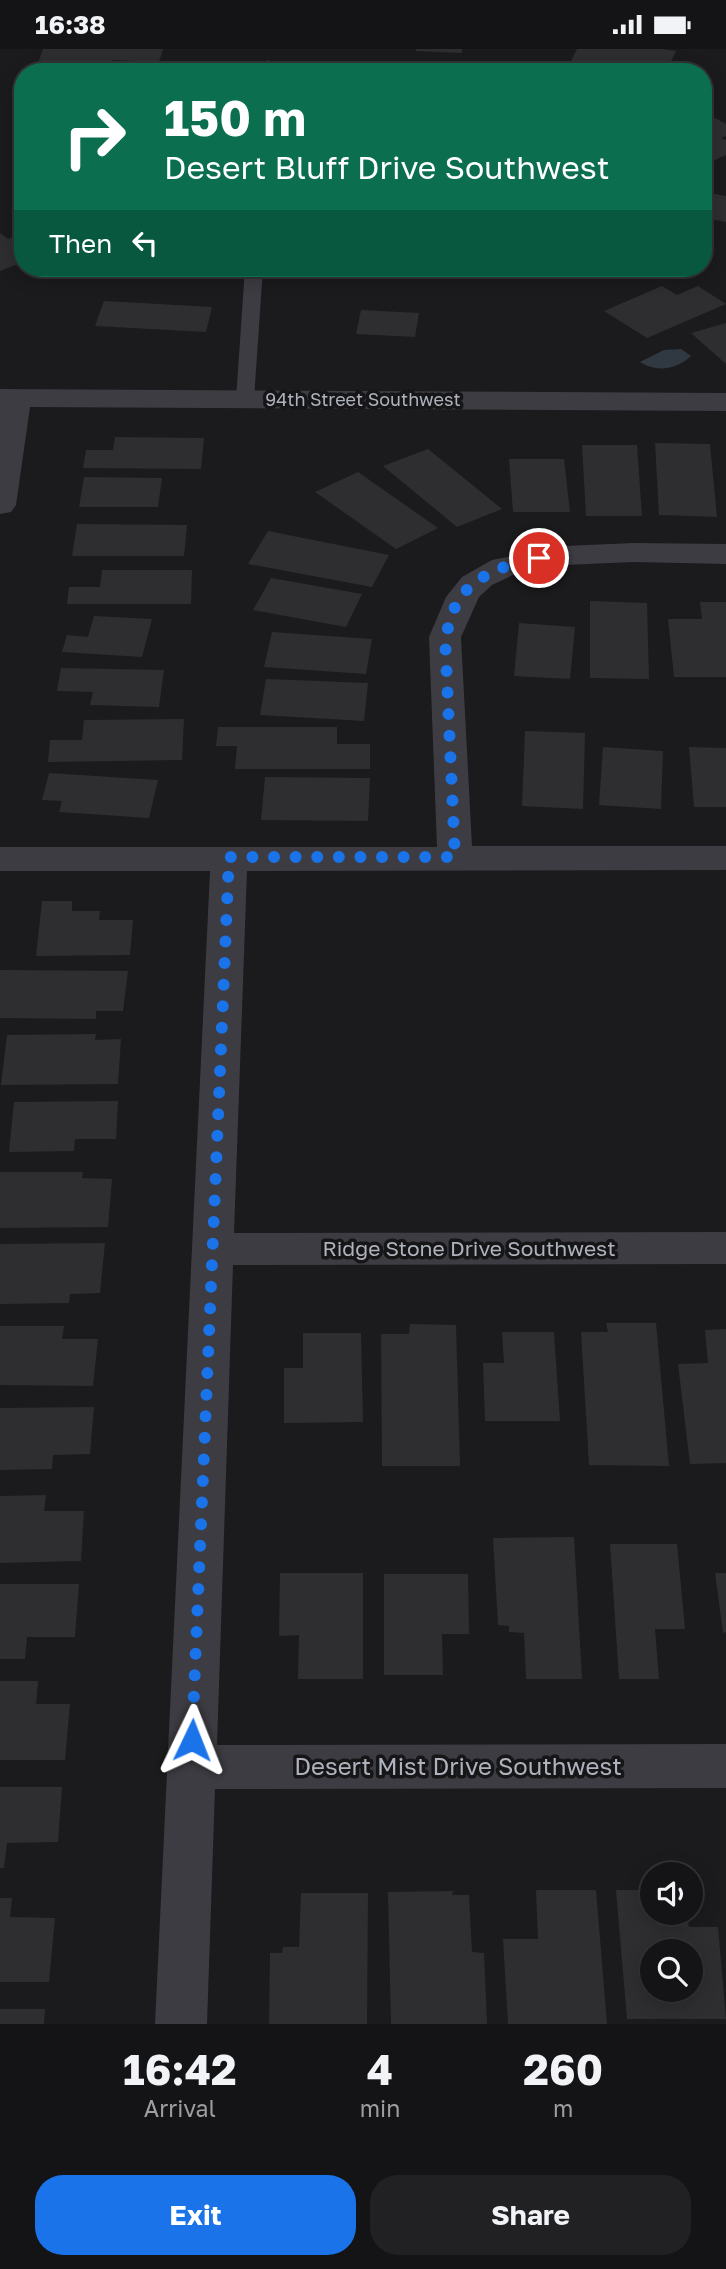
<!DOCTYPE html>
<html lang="en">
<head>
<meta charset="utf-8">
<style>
	body { margin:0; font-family:"Golos Text",sans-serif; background:#212123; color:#f1f3f6; height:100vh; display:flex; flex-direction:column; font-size:26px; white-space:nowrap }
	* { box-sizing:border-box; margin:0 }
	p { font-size:23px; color:#9d9ea1 }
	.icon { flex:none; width:38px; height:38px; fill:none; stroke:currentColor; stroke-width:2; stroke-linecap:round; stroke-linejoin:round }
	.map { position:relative; height:1975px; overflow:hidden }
	.panel { display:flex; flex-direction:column; background:#141416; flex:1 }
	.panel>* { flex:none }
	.hud { position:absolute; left:14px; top:14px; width:698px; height:214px; border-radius:28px; box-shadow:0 4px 18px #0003,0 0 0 2px #333335; background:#0b6e4f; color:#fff; overflow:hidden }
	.tools { position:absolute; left:640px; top:1813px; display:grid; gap:14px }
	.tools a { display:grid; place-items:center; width:63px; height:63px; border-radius:50%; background:#141416; box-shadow:0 4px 18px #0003,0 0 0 2px #333335; font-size:35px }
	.pin { position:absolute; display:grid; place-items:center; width:60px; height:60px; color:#fff; margin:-30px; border:4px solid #fff; border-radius:50%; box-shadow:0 2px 7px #0007 }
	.me { position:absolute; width:77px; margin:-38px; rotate:2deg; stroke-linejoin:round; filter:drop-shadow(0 0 5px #0008) }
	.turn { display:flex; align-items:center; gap:24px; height:147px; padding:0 35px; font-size:32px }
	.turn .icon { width:91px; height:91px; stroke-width:2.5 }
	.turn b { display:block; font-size:49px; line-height:60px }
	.then { display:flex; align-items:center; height:66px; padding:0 35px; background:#0003; gap:14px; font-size:26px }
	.eta { display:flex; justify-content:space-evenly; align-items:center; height:119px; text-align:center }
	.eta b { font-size:42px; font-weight:700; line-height:49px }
	.cta { display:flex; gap:14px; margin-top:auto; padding:14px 35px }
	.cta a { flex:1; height:80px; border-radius:28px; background:#1a73e8; color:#fff; font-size:28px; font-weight:700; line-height:80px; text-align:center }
	.cta a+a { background:#212123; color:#f1f3f6 }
	.status { display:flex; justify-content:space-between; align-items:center; height:49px; padding:0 35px; background:#141416; direction:ltr }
	.status svg { height:19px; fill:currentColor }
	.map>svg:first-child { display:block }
	.water { fill:#303941 }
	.building { fill:#2e2e31; fill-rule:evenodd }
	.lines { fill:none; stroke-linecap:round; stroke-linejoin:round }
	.service { fill:#3c3c42; fill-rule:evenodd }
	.minor { fill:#3c3c42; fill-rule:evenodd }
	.route { stroke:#1a73e8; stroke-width:12; stroke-dasharray:0 21.6 }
	.labels { text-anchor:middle; stroke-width:7; stroke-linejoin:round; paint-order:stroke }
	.far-street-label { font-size:18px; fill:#aeb2bc; stroke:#161618 }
	.street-label { font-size:21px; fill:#aeb2bc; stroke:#161618 }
	.near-street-label { font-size:24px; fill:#aeb2bc; stroke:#161618 }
</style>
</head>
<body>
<div class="status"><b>16:38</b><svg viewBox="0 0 49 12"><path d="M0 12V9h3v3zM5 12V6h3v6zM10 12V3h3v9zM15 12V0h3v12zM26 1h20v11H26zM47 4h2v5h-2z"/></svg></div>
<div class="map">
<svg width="726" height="1975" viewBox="0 0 726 1975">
	<rect width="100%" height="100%" fill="#1b1b1d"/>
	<path class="water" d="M681,300L691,307C678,320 656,324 640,313L664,301Z"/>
	<g class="building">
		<path d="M43,0H163L159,13L112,11L108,23L35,22Z"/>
		<path d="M416,0H462V4L416,2Z"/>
		<path d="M577,0H663L676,2L666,23H653L571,12Z"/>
		<path d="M715,69L726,75V87L721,89L726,91V106L704,116V75Z"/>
		<path d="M704,143L726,147V173L704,169Z"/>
		<path d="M0,184L8,190L23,185V213L0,222Z"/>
		<path d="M662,237L677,246L698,237L726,255L647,289L604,262Z"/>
		<path d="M104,252L212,258L206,283L95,277Z"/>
		<path d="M361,261L419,264L415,288L356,285Z"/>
		<path d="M726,274V315L691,284Z"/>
		<path d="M115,388L204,389L201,420L83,419L86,401H113Z"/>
		<path d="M655,394L710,395L717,468L659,466Z"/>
		<path d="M582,396H637L642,467H586Z"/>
		<path d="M428,400L502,460L457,478L383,417Z"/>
		<path d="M509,410H564L570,463H513Z"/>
		<path d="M358,423L438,479L396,500L315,443Z"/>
		<path d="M84,428L162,429L158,458H79Z"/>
		<path d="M77,475L187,476L184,507H72Z"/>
		<path d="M268,482L389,506L372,538L248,515Z"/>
		<path d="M102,521H192L191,555H67L69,538H100Z"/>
		<path d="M271,529L362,545L346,578L253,561Z"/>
		<path d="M590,552L647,554L649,630L590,629Z"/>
		<path d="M700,553H726V628H674L668,570H702Z"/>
		<path d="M94,567L152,570L142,608L62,603L67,586L88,588Z"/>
		<path d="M519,574L575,578L570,630L514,627Z"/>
		<path d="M272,583L372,590L366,625L264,618Z"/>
		<path d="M61,619L164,621L159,658L90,656L93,643L57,642Z"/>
		<path d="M266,630L368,634L364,672L260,666Z"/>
		<path d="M184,670L182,711L48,713L50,691H82L84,671Z"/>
		<path d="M218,678H337V695H370V720H235L237,697H216Z"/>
		<path d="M525,682L585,684L583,760L522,757Z"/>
		<path d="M603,698L663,702L661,760L599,756Z"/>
		<path d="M689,698L726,699V758H694Z"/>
		<path d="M49,724L158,731L149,769L59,763L62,752L42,751Z"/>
		<path d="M265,728L370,729L368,772L261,771Z"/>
		<path d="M42,852H72V862H100L99,871H133L130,906L36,907Z"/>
		<path d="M0,921L128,922L123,962H96V970L0,969Z"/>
		<path d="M96,985L95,991L121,990L118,1035L1,1036L7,986Z"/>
		<path d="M118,1052L116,1090H75L74,1102L9,1103L14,1053Z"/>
		<path d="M0,1123H83L82,1129L112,1130L108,1178L0,1179Z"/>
		<path d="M105,1194L100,1244L70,1245L69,1254L0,1255V1195Z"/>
		<path d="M606,1274H656L669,1417L589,1416L581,1283H608Z"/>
		<path d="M410,1275L456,1276L460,1417H382L381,1285H409Z"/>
		<path d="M0,1277H64L62,1290H98L93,1337L0,1336Z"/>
		<path d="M726,1280V1414L690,1415L678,1315L708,1314L705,1281Z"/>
		<path d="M502,1283H554L560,1372H485L483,1314H504Z"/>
		<path d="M303,1284H361L363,1373L284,1374V1319H303Z"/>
		<path d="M94,1358L90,1405L53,1406L52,1420L0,1421V1359Z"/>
		<path d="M46,1446L44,1462H84L81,1512L0,1514V1447Z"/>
		<path d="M574,1488L582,1630H526L524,1584L509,1583V1577L498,1576L493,1489Z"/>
		<path d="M610,1495H677L685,1580H655L659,1630H619Z"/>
		<path d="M280,1524H363V1630H298L299,1586L279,1587Z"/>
		<path d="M715,1524H726V1583L723,1584Z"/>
		<path d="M384,1525H468L469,1585H442L443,1626H384Z"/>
		<path d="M0,1535H79L75,1588H27L25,1610H0Z"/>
		<path d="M0,1632H38L36,1655H70L65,1711H0Z"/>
		<path d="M0,1738H62L58,1793L7,1794L4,1819H0Z"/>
		<path d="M536,1841H596L607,1975H508L503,1890H538Z"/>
		<path d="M616,1841H653V1864H687L689,1878H718L726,1970H627ZM653,1902H691V1941H653Z"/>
		<path d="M453,1842L452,1846H469L472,1903L484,1904L487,1975H391L388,1843Z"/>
		<path d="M301,1844H368L367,1975H269L270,1904H282L283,1898H299Z"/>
		<path d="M0,1849H12L10,1868L55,1869L49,1933H0Z"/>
		<path d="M0,1960H45L44,1975H0Z"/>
	</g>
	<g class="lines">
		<g class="service">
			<path d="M268,11L276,16V23H260V16Z"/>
			<path d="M245,219H263L254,350L245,356L236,350Z"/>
		</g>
		<g class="minor">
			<path d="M0,340L726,344V362L30,358L16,456L11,463L0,465Z"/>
			<path d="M634,494L726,495V515L634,513L564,516L515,525L492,536L479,548L461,588L472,797H726V821L247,822L234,1184L726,1183V1215L233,1216L217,1696L726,1695V1739L215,1740L207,1975H155L210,822H0V798H437L429,588L446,548L462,528L492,511L564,497Z"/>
		</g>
	</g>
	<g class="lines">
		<path class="route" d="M192,1691L229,808H455L445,588C449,577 451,566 456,556C470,527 509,514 539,509"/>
	</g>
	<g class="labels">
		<g class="far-street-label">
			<text x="363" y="357">94th Street Southwest</text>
		</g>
		<g class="street-label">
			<text x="469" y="1207">Ridge Stone Drive Southwest</text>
		</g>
		<g class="near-street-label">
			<text x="458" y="1726">Desert Mist Drive Southwest</text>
		</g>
	</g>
</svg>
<div class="tools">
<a><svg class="icon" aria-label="sound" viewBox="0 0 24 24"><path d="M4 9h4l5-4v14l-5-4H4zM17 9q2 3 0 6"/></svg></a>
<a><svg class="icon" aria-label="search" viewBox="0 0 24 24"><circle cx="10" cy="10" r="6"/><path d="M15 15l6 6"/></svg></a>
</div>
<div class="pin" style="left:539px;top:509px;background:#d93025"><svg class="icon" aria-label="arrive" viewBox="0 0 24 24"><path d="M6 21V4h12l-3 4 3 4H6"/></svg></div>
<svg class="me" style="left:192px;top:1691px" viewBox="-20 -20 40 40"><path d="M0-17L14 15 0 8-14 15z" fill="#1a73e8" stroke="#fff" stroke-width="4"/></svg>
<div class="hud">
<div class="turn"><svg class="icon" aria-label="right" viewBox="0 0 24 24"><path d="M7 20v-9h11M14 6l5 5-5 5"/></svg><div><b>150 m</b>Desert Bluff Drive Southwest</div></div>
<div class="then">Then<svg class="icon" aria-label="left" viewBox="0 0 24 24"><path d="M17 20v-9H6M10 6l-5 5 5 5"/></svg></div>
</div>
</div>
<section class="panel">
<div class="eta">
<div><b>16:42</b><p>Arrival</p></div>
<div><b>4</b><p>min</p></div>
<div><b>260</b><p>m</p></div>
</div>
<div class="cta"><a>Exit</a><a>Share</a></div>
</section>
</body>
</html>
